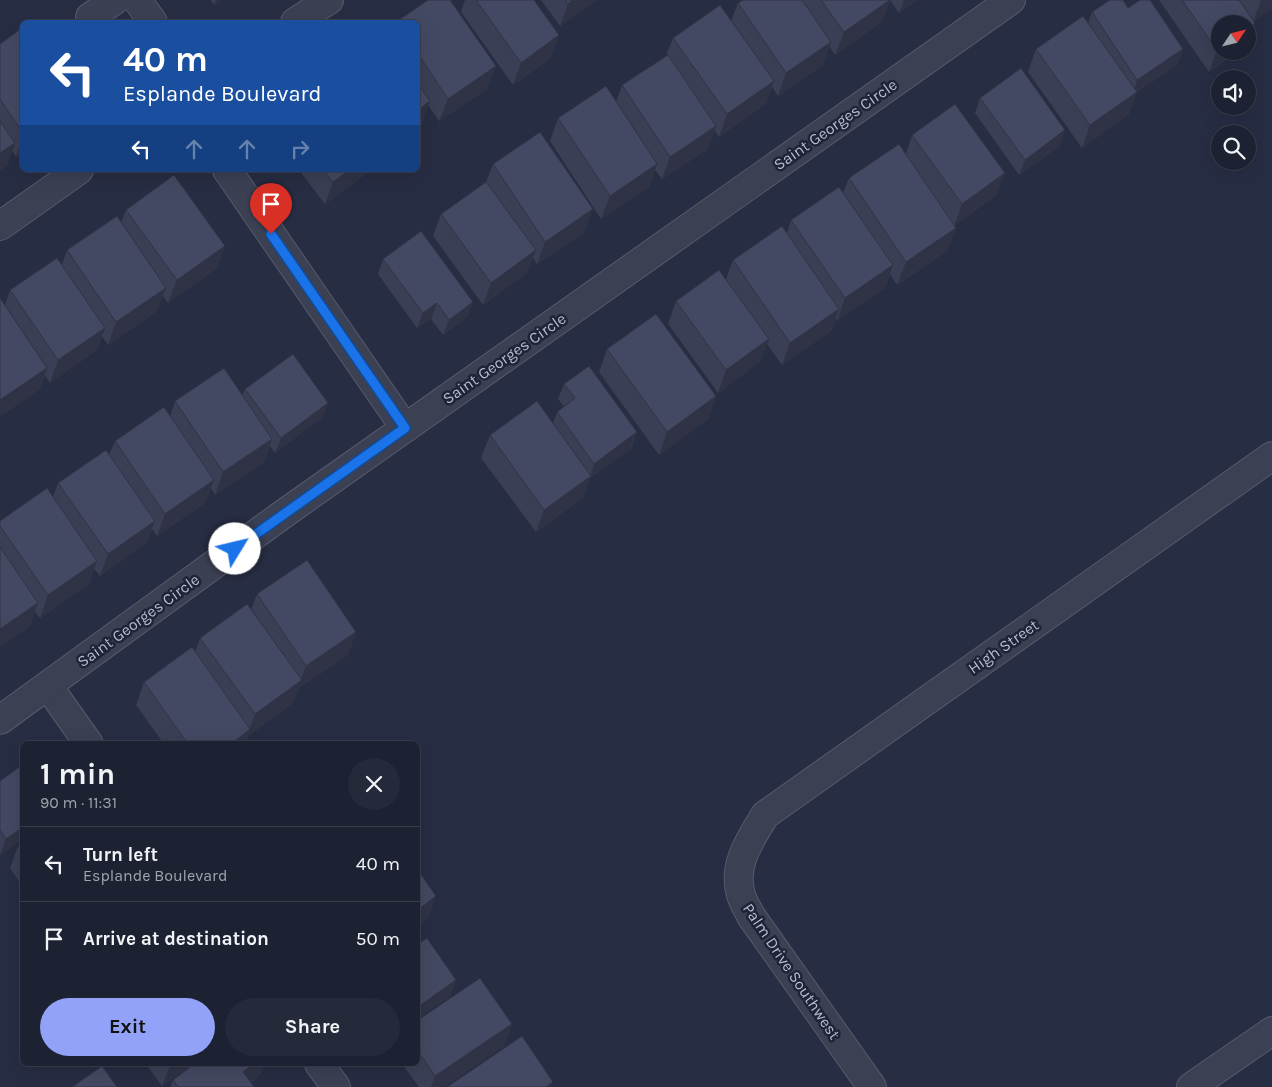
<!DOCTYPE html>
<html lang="en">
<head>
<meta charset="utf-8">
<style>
	body { margin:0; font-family:Karla,sans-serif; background:#252a3a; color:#f1f3f6; height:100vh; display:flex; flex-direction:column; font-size:19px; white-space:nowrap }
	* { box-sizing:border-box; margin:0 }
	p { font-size:16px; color:#a0a4ac }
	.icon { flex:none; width:28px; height:28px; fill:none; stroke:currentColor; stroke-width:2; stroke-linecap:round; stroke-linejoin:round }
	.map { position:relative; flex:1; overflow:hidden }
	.drawer { position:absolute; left:20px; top:741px; width:400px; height:325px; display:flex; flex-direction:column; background:#1d2232; border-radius:8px; box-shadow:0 5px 20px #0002,0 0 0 1px #3b3f4d }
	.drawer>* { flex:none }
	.banner { position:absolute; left:20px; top:20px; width:400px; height:152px; border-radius:8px; box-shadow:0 5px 20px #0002,0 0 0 1px #3b3f4d; background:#1a4fa0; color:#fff; overflow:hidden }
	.needle { width:32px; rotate:55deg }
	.tools { position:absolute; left:1211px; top:15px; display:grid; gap:10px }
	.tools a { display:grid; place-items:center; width:45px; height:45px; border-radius:50%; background:#1d2232; box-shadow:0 5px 20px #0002,0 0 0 1px #3b3f4d; font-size:25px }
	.pin { position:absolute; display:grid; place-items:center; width:42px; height:42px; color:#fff; margin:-51px -21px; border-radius:50% 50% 50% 0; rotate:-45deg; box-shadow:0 0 5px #0007 }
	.pin .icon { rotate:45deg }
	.me { position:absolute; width:55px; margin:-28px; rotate:54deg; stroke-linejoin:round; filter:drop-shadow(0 0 4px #0008) }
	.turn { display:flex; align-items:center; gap:18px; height:105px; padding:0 20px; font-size:22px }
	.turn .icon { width:65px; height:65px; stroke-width:2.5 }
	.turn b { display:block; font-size:35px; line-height:42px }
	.lanes { display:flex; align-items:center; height:48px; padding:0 20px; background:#0003; justify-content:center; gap:25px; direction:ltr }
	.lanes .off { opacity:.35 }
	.round { display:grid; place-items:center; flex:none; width:52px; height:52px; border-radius:26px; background:#252a3a }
	.headline { display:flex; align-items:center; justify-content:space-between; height:85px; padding:0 20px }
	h1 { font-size:30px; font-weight:700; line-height:38px }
	.button { display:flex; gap:10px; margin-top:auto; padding:10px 20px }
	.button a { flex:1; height:58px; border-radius:30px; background:#92a2f9; color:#111; font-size:20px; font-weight:700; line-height:58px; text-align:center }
	.button a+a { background:#252a3a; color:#f1f3f6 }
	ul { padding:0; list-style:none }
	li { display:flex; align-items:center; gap:15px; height:75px; padding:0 20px; border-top:1px solid #3b3f4d }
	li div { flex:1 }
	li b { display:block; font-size:19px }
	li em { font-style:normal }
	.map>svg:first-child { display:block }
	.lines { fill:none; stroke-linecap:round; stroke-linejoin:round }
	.minor-casing { stroke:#575a6d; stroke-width:30 }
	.minor { stroke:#3b4053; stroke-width:28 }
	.wall { fill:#3a3f55 }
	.shaded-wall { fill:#303345 }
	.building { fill:#444963; stroke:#303345 }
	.route-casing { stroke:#114b97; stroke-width:12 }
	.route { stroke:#1a73e8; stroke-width:9 }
	.labels { text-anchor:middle; stroke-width:5; stroke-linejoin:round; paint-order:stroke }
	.street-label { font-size:16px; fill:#b9bccd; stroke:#202438 }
</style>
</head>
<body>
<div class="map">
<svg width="1272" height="1087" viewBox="0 0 1272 1087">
	<rect width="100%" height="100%" fill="#272d43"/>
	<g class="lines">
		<defs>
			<g id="minor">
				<path d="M137,0L153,22"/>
				<path d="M90,17L115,0"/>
				<path d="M295,22L329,0"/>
				<path d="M227,170L405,428"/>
				<path d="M0,226L79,170"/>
				<path d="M48,686L89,744"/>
				<path d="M0,720L282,515L1011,0"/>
				<path d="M319,1064L336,1087"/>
				<path d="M872,1087L751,916C748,910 743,902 741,895C732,865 750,840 765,815L1272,456"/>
				<path d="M1191,1087L1272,1031"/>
			</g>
		</defs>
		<use href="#minor" class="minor-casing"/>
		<use href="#minor" class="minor"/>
	</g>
	<g class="wall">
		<path d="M211,0H221L214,5Z"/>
		<path d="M465,0H534L551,58L513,85L461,12Z"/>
		<path d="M541,0H597L560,26Z"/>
		<path d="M743,0H918L899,13L890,0L882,22L835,55L829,46L823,65L778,96L772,87L766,104L719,137L714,130L708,149L662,179L655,170L649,187L601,219L550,141L558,118L616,102L622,85L666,56L673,38L731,21L738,3Z"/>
		<path d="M1159,0H1272L1254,22L1220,51H1239L1209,72Z"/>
		<path d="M1092,12L1183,49L1177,65L1137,92L1129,114L1082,148L1028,72L1036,49L1088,23Z"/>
		<path d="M418,22L496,66L487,89L439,121L428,105L422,124L418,127Z"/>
		<path d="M22,28V152L16,157L12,151L7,166L0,170V44Z"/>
		<path d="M980,98L1060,146L1019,175L975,113Z"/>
		<path d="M912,135L997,195L954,226L956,228L947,251L897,285L890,274L885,288L837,321L836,319L831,331L782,365L767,344L760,362L718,393L668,324L676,301L726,279L733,260L787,233L791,220L843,193L849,178L906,154Z"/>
		<path d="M493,164L585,232L537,264L533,258L527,273L483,305L433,236L441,214L486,182Z"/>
		<path d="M299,170H371L325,204Z"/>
		<path d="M126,210L217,268L168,303L163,296L157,311L108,345L102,336L97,350L50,383L45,375L39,390L5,305L10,290L62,265L67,250L121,223Z"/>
		<path d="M383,259L473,302L467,317L443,335L431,319L417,328L378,274Z"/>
		<path d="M607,349L716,396L708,419L659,455L599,372Z"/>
		<path d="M564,384L637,432L632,448L590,478L583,498L536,532L481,458L490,435L553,423L557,412L564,407L558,399Z"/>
		<path d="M245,389L328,403L322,418L275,453L270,446L264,462L215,495L211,488L205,503L157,536L152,529L146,543L100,576L94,569L89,584L40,618L35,612L30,626L0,646V521L53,497L58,483L109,455L115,441L170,416L175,401L242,396Z"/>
		<path d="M257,594L356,632L348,655L299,688L293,703L248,736L245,744H164L136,705L144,682L195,652L200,638L251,610Z"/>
		<path d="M22,765V840L0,855V781Z"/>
		<path d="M22,843V886L10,868L18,846Z"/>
		<path d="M418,1020L512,1024L504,1046L444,1087H419L402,1064H418Z"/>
		<path d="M146,1064H194L162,1086Z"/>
		<path d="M194,1064H265L261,1074L251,1082L254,1087H170L173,1080Z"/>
	</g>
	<g class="shaded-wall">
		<path d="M216,0H221L214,5Z"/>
		<path d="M573,0H597L560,26L568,4Z"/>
		<path d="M890,0L882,22L835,55L844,32Z"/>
		<path d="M904,0H918L899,13Z"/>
		<path d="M1261,0H1272V9L1253,22Z"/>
		<path d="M1255,23L1248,44V28Z"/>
		<path d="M559,35L551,58L513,85L521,63Z"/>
		<path d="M831,42L823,65L778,96L786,73Z"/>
		<path d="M1220,48V51H1239L1209,72L1217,50Z"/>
		<path d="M1183,49L1177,65L1137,92L1129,114L1082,148L1090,125L1132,96L1137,80Z"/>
		<path d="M496,66L487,89L439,121L448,99Z"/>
		<path d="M774,81L766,104L719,137L727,114Z"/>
		<path d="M430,101L422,124L418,127V110Z"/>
		<path d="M716,126L708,149L662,179L670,157Z"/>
		<path d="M1065,130L1060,146L1019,175L1025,160Z"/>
		<path d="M22,138V152L16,157Z"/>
		<path d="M15,143L7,166L0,170V153Z"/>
		<path d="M657,164L649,187L601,219L610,196Z"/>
		<path d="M349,170H371L325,204L333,182Z"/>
		<path d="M1005,173L997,195L954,226L962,204Z"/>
		<path d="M593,209L585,232L537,264L545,242Z"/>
		<path d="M956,228L947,251L897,285L906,262Z"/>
		<path d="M225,246L217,268L168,303L177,280Z"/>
		<path d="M536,250L527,273L483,305L491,283Z"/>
		<path d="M893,265L885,288L837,321L845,298Z"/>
		<path d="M166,288L157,311L108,345L116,322Z"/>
		<path d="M473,302L467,317L443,335L449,320Z"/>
		<path d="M437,303L431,319L417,328L423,313Z"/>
		<path d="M839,309L831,331L782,365L790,343Z"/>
		<path d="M105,328L97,350L50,383L58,360Z"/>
		<path d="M769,339L760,362L718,393L726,370Z"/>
		<path d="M47,368L39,390L0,417V400Z"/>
		<path d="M716,396L708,419L659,455L667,432Z"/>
		<path d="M328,403L322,418L275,453L281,438Z"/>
		<path d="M637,432L632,448L590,478L583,498L536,532L544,510L590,477L594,464Z"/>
		<path d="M272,439L264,462L215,495L223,472Z"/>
		<path d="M214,480L205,503L157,536L165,514Z"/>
		<path d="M155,521L146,543L100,576L108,554Z"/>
		<path d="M97,561L89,584L40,618L48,595Z"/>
		<path d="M38,603L30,626L0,646V629Z"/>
		<path d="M356,632L348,655L299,688L293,703L248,736L245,744H231L249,731L255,714L300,681L306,666Z"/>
		<path d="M22,828V840L0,855L6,839Z"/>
		<path d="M436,896L428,919L418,926V910Z"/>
		<path d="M456,980L451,996L418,1019V1007Z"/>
		<path d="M512,1024L504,1046L444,1087H431L435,1076Z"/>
		<path d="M171,1064H194L162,1086Z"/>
		<path d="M253,1064H265L261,1074L244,1087L243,1072Z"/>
		<path d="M553,1082L551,1087H546Z"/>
	</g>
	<g class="building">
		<path d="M428,0H450L496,66L448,99L418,54V22H396Z"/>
		<path d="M476,0H534L559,35L521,63Z"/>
		<path d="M565,0H573L568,4Z"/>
		<path d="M743,0H802L831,42L786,73L738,3Z"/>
		<path d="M821,0H890L844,32Z"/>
		<path d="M1110,0H1123L1128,8L1140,0H1150L1183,49L1137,80L1092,12Z"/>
		<path d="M1182,0H1239L1255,23L1248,28V24H1220V48L1217,50Z"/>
		<path d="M720,5L774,81L727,114L673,38Z"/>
		<path d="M1083,16L1137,92L1090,125L1036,49Z"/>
		<path d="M22,28V132L0,99V44Z"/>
		<path d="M668,55L716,126L670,157L622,85Z"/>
		<path d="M1021,68L1065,130L1025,160L980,98Z"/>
		<path d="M418,84L430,101L418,110Z"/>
		<path d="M606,86L657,164L610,196L558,118Z"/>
		<path d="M955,104L1005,173L962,204L912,135Z"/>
		<path d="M0,121L15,143L0,153Z"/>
		<path d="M540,132L593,209L545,242L493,164Z"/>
		<path d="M899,144L956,228L906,262L849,178Z"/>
		<path d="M324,170H349L333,182Z"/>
		<path d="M174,175L225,246L177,280L126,210Z"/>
		<path d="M486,182L536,250L491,283L441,214Z"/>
		<path d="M839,187L893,265L845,298L791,220Z"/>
		<path d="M117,216L166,288L116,322L67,250Z"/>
		<path d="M782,226L839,309L790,343L733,260Z"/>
		<path d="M421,231L473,302L449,320L437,303L423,313L383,259Z"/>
		<path d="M57,258L105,328L58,360L10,290Z"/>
		<path d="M719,270L769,339L726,370L676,301Z"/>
		<path d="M0,298L47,368L0,400Z"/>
		<path d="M656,314L716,396L667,432L607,349Z"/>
		<path d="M293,354L328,403L281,438L245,389Z"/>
		<path d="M589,366L637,432L594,464L557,412L575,398L564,384Z"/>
		<path d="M224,368L272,439L223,472L175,401Z"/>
		<path d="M537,401L591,476L544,510L490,435Z"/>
		<path d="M164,407L214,480L165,514L115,441Z"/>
		<path d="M106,450L155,521L108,554L58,483Z"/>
		<path d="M47,488L97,561L48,595L0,526V521Z"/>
		<path d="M0,547L38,603L0,629Z"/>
		<path d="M307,560L356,632L306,666L257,594Z"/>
		<path d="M247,604L302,680L255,714L200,638Z"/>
		<path d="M192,647L250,729L231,744H188L144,682Z"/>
		<path d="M312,740L315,744H307Z"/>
		<path d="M22,765V828L6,839L0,830V781Z"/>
		<path d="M22,843V852L18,846Z"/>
		<path d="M418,870L436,896L418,910Z"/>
		<path d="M427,938L456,980L418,1007V944Z"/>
		<path d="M480,978L512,1024L435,1076L418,1051V1020Z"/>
		<path d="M522,1036L553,1082L546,1087H447Z"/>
		<path d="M194,1064H253L243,1072L254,1087H178L173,1080Z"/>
		<path d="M102,1066L117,1087H72Z"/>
	</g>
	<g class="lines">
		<defs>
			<path id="route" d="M235,549L405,428L271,234"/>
		</defs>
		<use href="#route" class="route-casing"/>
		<use href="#route" class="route"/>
	</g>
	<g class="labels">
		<g class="street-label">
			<text transform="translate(835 124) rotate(-35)" y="6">Saint Georges Circle</text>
			<text transform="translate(504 358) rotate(-35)" y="6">Saint Georges Circle</text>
			<text transform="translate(138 620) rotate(-36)" y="6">Saint Georges Circle</text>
			<text transform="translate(1003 646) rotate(-35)" y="6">High Street</text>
			<text transform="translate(792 971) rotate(56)" y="6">Palm Drive Southwest</text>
		</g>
	</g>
</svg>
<div class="tools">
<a><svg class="needle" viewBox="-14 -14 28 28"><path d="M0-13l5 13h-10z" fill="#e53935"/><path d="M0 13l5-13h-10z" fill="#a0a4ac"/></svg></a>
<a><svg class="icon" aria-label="sound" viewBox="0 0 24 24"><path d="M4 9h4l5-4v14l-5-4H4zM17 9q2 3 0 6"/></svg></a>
<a><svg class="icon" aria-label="search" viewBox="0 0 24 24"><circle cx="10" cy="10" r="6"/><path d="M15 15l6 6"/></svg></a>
</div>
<div class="pin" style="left:271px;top:234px;background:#d93025"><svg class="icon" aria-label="arrive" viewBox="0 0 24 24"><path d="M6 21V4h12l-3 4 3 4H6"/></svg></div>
<svg class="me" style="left:235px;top:549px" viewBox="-20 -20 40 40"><circle r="19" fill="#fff"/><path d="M0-13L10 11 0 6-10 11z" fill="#1a73e8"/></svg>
<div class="banner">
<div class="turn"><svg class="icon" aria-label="left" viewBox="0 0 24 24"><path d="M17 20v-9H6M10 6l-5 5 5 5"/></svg><div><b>40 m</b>Esplande Boulevard</div></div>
<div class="lanes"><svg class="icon" aria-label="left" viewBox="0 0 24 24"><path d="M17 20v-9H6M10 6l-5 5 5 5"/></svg><svg class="icon off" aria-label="ahead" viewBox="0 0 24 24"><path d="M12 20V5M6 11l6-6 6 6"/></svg><svg class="icon off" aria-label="ahead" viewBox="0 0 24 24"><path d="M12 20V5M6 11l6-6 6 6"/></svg><svg class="icon off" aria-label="right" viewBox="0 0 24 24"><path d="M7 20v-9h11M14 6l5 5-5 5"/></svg></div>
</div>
<section class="drawer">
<div class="headline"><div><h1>1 min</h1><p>90 m · 11:31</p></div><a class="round"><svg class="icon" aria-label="close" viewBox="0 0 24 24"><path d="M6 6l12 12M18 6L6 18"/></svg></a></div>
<ul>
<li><svg class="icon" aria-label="left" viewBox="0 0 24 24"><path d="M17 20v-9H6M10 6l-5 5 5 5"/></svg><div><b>Turn left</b><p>Esplande Boulevard</p></div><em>40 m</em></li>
<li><svg class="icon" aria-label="arrive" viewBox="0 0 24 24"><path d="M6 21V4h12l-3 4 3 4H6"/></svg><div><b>Arrive at destination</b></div><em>50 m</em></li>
</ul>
<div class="button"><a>Exit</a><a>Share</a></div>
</section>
</div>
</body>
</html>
